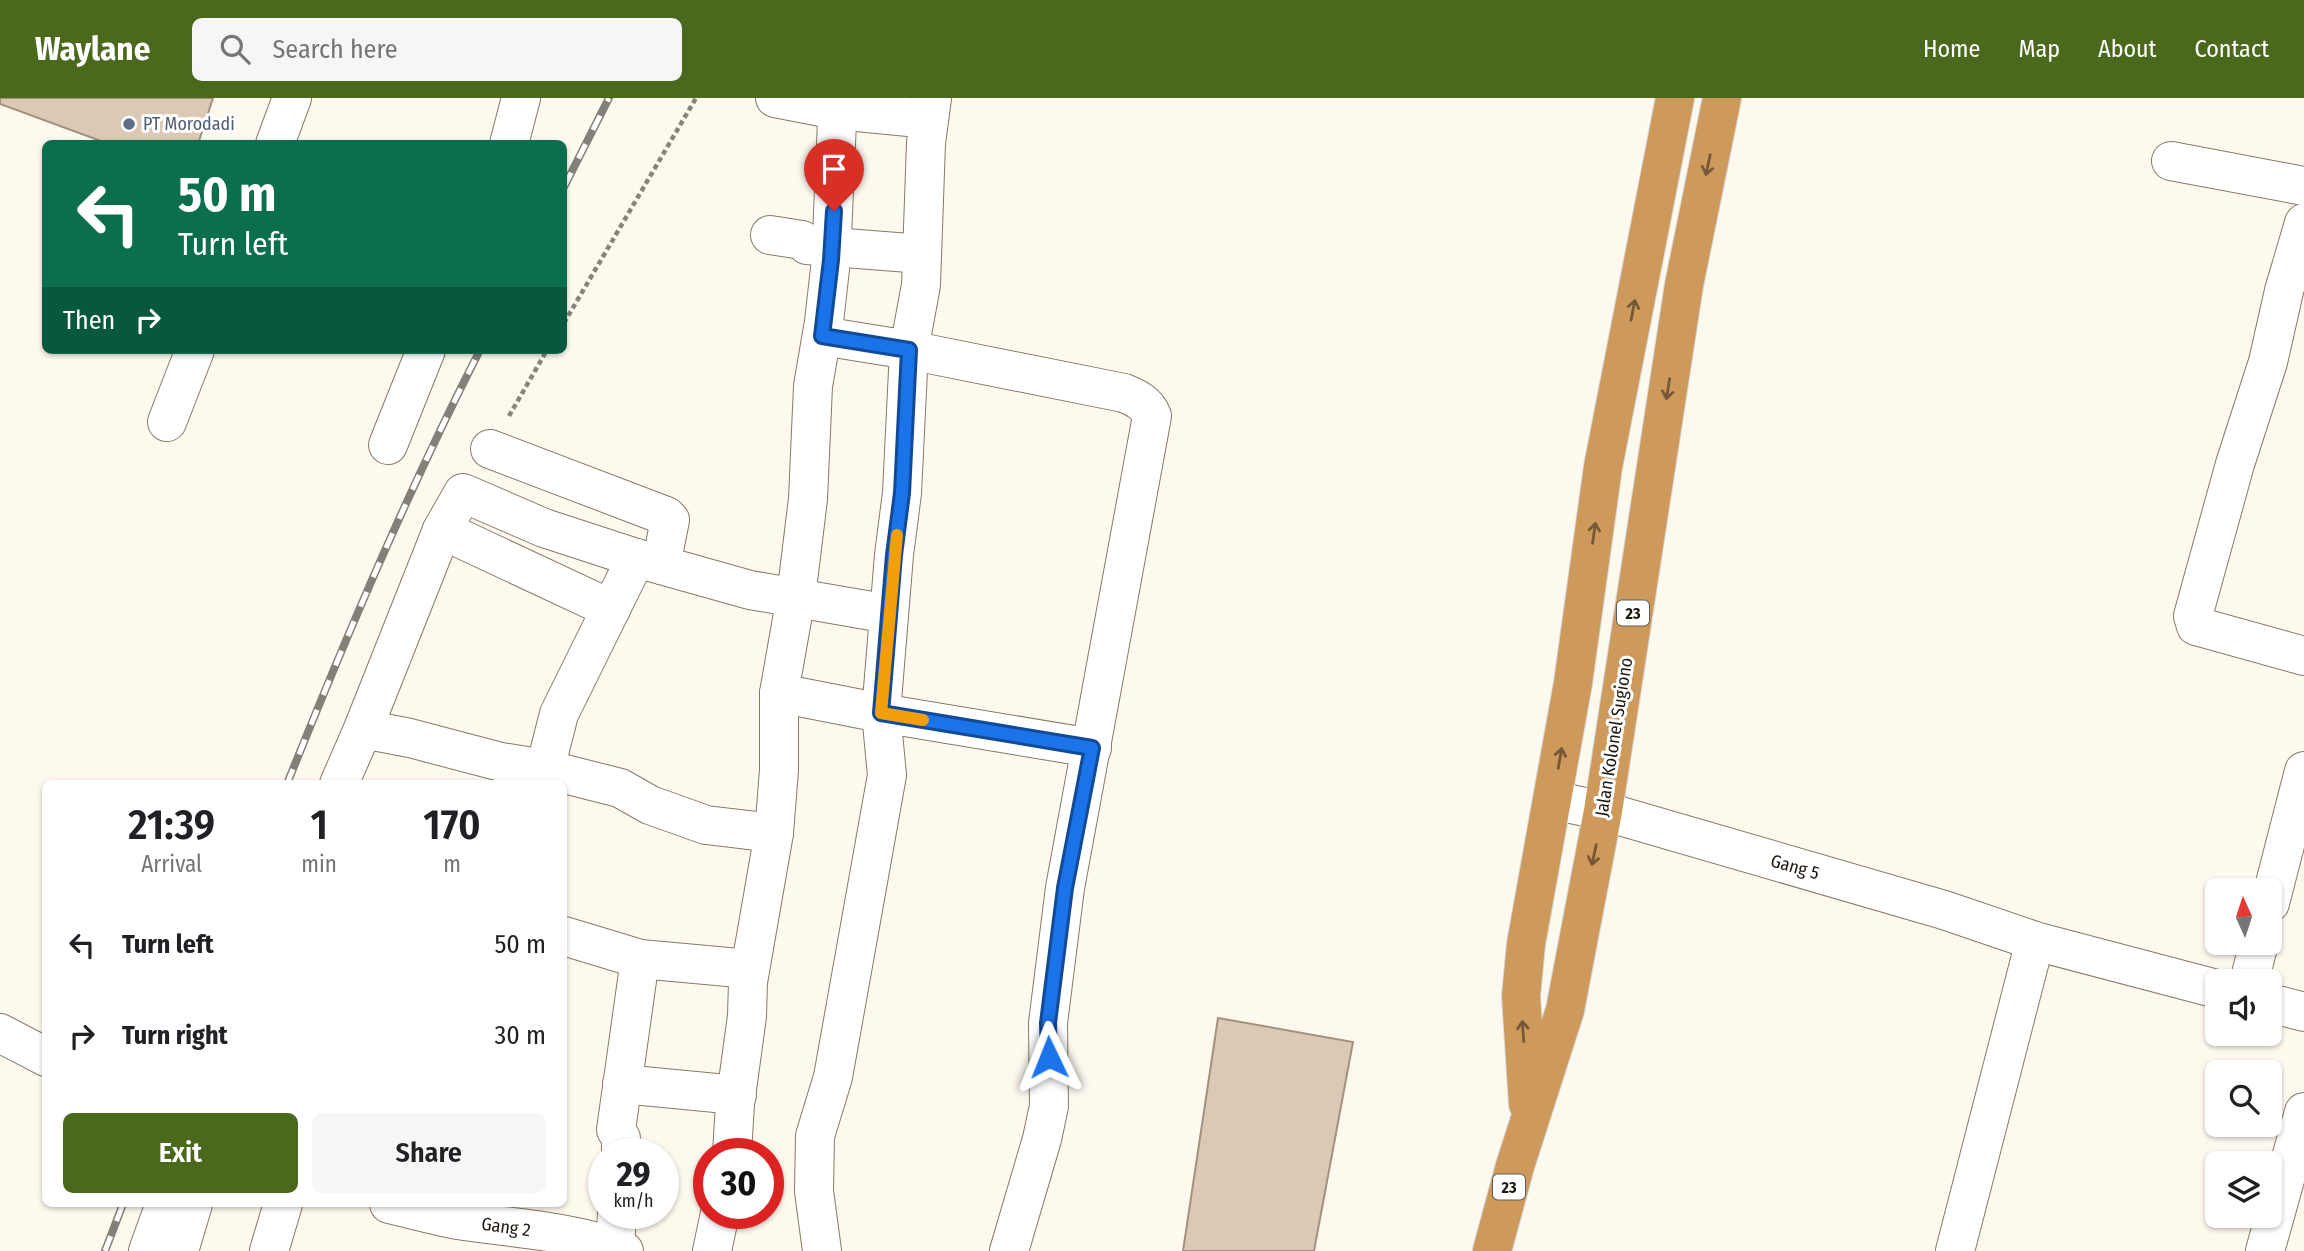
<!DOCTYPE html>
<html lang="en">
<head>
<meta charset="utf-8">
<style>
	body { margin:0; font-family:"Fira Sans Condensed",sans-serif; background:#f6f6f6; color:#202124; height:100vh; display:flex; flex-direction:column; font-size:26px; white-space:nowrap }
	* { box-sizing:border-box; margin:0 }
	p { font-size:23px; color:#757577 }
	.icon { flex:none; width:38px; height:38px; fill:none; stroke:currentColor; stroke-width:2; stroke-linecap:round; stroke-linejoin:round }
	.map { position:relative; flex:1; overflow:hidden }
	.side { position:absolute; left:42px; top:682px; width:525px; height:427px; display:flex; flex-direction:column; background:#fff; border-radius:10px; box-shadow:0 2px 5px #0004 }
	.side>* { flex:none }
	.guide { position:absolute; left:42px; top:42px; width:525px; height:214px; border-radius:10px; box-shadow:0 2px 5px #0004; background:#0b6e4f; color:#fff; overflow:hidden }
	.needle { width:46px; rotate:357deg }
	.fabs { position:absolute; left:2205px; top:780px; display:grid; gap:14px }
	.fabs a { display:grid; place-items:center; width:77px; height:77px; border-radius:10px; background:#fff; box-shadow:0 2px 5px #0004; font-size:35px }
	.speed { position:absolute; left:588px; top:1040px; display:flex; gap:14px; font-size:35px; font-weight:700; text-align:center }
	.speed>* { display:grid; place-content:center; width:91px; height:91px; border-radius:50%; background:#fff; box-shadow:0 2px 5px #0004; line-height:1 }
	.speed small { font-size:18px; font-weight:400 }
	.speed .limit { border:10px solid #d22; background:#fff; color:#111 }
	.pin { position:absolute; display:grid; place-items:center; width:60px; height:60px; color:#fff; margin:-72px -30px; border-radius:50% 50% 50% 0; rotate:-45deg; box-shadow:0 0 7px #0007 }
	.pin .icon { rotate:45deg }
	.me { position:absolute; width:77px; margin:-38px; rotate:358deg; stroke-linejoin:round; filter:drop-shadow(0 0 5px #0008) }
	.turn { display:flex; align-items:center; gap:24px; height:147px; padding:0 21px; font-size:32px }
	.turn .icon { width:91px; height:91px; stroke-width:2.5 }
	.turn b { display:block; font-size:49px; line-height:60px }
	.then { display:flex; align-items:center; height:66px; padding:0 21px; background:#0003; gap:14px; font-size:26px }
	.eta { display:flex; justify-content:space-evenly; align-items:center; height:119px; text-align:center }
	.eta b { font-size:42px; font-weight:600; line-height:49px }
	.primary-button { display:flex; gap:14px; margin-top:auto; padding:14px 21px }
	.primary-button a { flex:1; height:80px; border-radius:10px; background:#4b691d; color:#fff; font-size:28px; font-weight:600; line-height:80px; text-align:center }
	.primary-button a+a { background:#f6f6f6; color:#202124 }
	ul { padding:0; list-style:none }
	li { display:flex; align-items:center; gap:21px; height:91px; padding:0 21px }
	li div { flex:1 }
	li b { display:block; font-size:26px }
	li em { font-style:normal }
	header { display:flex; align-items:center; gap:42px; box-sizing:border-box; height:98px; padding:0 35px; background:#4b691d; color:#fff }
	header strong { font-size:33px }
	nav { display:flex; gap:38px; margin-inline-start:auto; font-size:24px }
	.search { width:490px; height:63px; background:#f6f6f6; display:flex; align-items:center; gap:18px; box-sizing:border-box; padding:0 24px; border-radius:10px; color:#757577; font-size:26px }
	.map>svg:first-child { display:block }
	.building { fill:#dcc9b5; stroke:#a3917e; stroke-width:2 }
	.lines { fill:none; stroke-linecap:round; stroke-linejoin:round }
	.minor-casing { stroke:#867a65; stroke-width:40 }
	.trunk-casing { stroke:#d6d5d4; stroke-width:40 }
	.path { stroke:#88837a; stroke-width:4.5; stroke-dasharray:5 3.5; stroke-linecap:butt }
	.minor { stroke:#fff; stroke-width:38 }
	.trunk { stroke:#ce9a5b; stroke-width:38 }
	.rail-casing { stroke:#858077; stroke-width:8 }
	.rail { stroke:#fff; stroke-width:5; stroke-dasharray:16; stroke-linecap:butt }
	.oneway { stroke:#755835 }
	.route-casing { stroke:#114b97; stroke-width:18 }
	.route { stroke:#1a73e8; stroke-width:12 }
	.slow { stroke:#f59e0b; stroke-width:12 }
	.service-dot { fill:#5c6f8a; stroke:#fff; stroke-width:2.5 }
	.labels { text-anchor:middle; stroke-width:6; stroke-linejoin:round; paint-order:stroke }
	.shield { fill:#fff; stroke:#605d57; stroke-width:2 }
	.shield-label { font-size:16px; font-weight:bold; fill:#1c170f }
	.service-label { font-size:18px; fill:#4e5e75; stroke:#fff; text-anchor:start }
	.street-label { font-size:18px; fill:#1c170f; stroke:#fff }
</style>
</head>
<body>
<header>
<strong>Waylane</strong>
<div class="search"><svg class="icon" aria-label="search" viewBox="0 0 24 24"><circle cx="10" cy="10" r="6"/><path d="M15 15l6 6"/></svg>Search here</div>
<nav><a>Home</a><a>Map</a><a>About</a><a>Contact</a></nav>
</header>
<div class="map">
<svg width="2304" height="1153" viewBox="0 0 2304 1153">
	<rect width="100%" height="100%" fill="#fef9ef"/>
	<g class="building">
		<path d="M0,0H213L198,46H109L0,6Z"/>
		<path d="M1218,920L1353,944L1314,1153H1183Z"/>
	</g>
	<g class="lines">
		<defs>
			<g id="minor">
				<path d="M775,0L837,12L929,21"/>
				<path d="M932,0L926,45L921,187L909,252L1124,295C1136,300 1147,305 1152,318L1065,790L1048,925L1049,1008L1042,1041L1009,1153"/>
				<path d="M275,46L292,0"/>
				<path d="M509,46L521,0"/>
				<path d="M2171,63L2304,88"/>
				<path d="M2304,125L2284,193L2268,264L2235,366L2193,518L2196,528L2304,558"/>
				<path d="M770,137L802,142L807,147L922,156"/>
				<path d="M167,324L195,252"/>
				<path d="M388,347L426,252"/>
				<path d="M490,351L666,418L670,422L661,467"/>
				<path d="M442,432L611,511"/>
				<path d="M779,595L881,615L1092,650"/>
				<path d="M363,631L410,640L501,664L545,671L620,690L650,707L706,727L774,735"/>
				<path d="M545,671L559,616L636,460"/>
				<path d="M339,686L363,631L442,432L463,395L544,430L636,460L750,492L889,516"/>
				<path d="M1553,702L1603,713L1944,812L2035,843L2217,891"/>
				<path d="M2270,805L2304,673"/>
				<path d="M564,838L640,861L616,1032L621,1040V1055"/>
				<path d="M640,861L750,871"/>
				<path d="M2249,884L2259,845"/>
				<path d="M2270,905L2304,914"/>
				<path d="M0,935L46,959"/>
				<path d="M622,986L737,997"/>
				<path d="M732,1055L735,1006L747,918L748,884L774,735L779,672V595L796,499L808,401L813,288L824,224L831,162L838,0"/>
				<path d="M389,1106C411,1111 435,1118 458,1122C510,1130 575,1133 624,1153"/>
				<path d="M148,1153L165,1106"/>
				<path d="M179,1153L193,1106"/>
				<path d="M269,1153L283,1106"/>
				<path d="M615,1153L617,1115"/>
				<path d="M712,1153L720,1115"/>
				<path d="M822,1153L814,1093L815,1038L833,979L887,677L881,615L894,457L902,395L909,252L822,238"/>
				<path d="M1955,1153L2035,843"/>
				<path d="M2265,1153L2304,1014"/>
			</g>
			<g id="trunk">
				<path d="M1528,1006L1521,898L1526,846L1573,585L1603,369L1675,0"/>
				<path d="M1492,1153L1515,1068L1565,912L1603,713L1684,187L1722,0"/>
			</g>
		</defs>
		<use href="#minor" class="minor-casing"/>
		<use href="#trunk" class="trunk-casing"/>
		<g class="path">
			<path d="M564,225L696,0"/>
			<path d="M509,318L547,252"/>
		</g>
		<use href="#minor" class="minor"/>
		<use href="#trunk" class="trunk"/>
		<defs>
			<g id="rail">
				<path d="M564,89L609,0"/>
				<path d="M287,686C346,539 408,393 480,252"/>
				<path d="M105,1153L123,1106"/>
			</g>
		</defs>
		<use href="#rail" class="rail-casing"/>
		<use href="#rail" class="rail"/>
	</g>
	<defs><path id="oneway-shaft" d="M-6 0H5M1.5-3L5.5 0L1.5 3" fill="none" stroke-width="1.6" stroke-linecap="round" stroke-linejoin="round" transform="scale(1.75)"/></defs>
	<g class="oneway">
		<use href="#oneway-shaft" transform="translate(1708 67) rotate(102)"/>
		<use href="#oneway-shaft" transform="translate(1633 212) rotate(-79)"/>
		<use href="#oneway-shaft" transform="translate(1668 291) rotate(99)"/>
		<use href="#oneway-shaft" transform="translate(1594 435) rotate(-82)"/>
		<use href="#oneway-shaft" transform="translate(1560 660) rotate(-80)"/>
		<use href="#oneway-shaft" transform="translate(1594 757) rotate(102)"/>
		<use href="#oneway-shaft" transform="translate(1523 933) rotate(-94)"/>
	</g>
	<g class="lines">
		<defs>
			<path id="route" d="M834,113L831,162L822,238L909,252L902,395L894,457L881,615L1092,650L1065,790L1048,925L1049,959"/>
		</defs>
		<use href="#route" class="route-casing"/>
		<use href="#route" class="route"/>
		<path class="slow" d="M897,437L881,615L923,622"/>
	</g>
	<circle class="service-dot" cx="129" cy="26" r="7"/>
	<g class="labels">
		<g class="shield">
			<rect x="1617" y="502.5" width="32" height="25" rx="5"/>
			<rect x="1493" y="1076.5" width="32" height="25" rx="5"/>
		</g>
		<g class="shield-label">
			<text x="1633" y="521">23</text>
			<text x="1509" y="1095">23</text>
		</g>
		<g class="service-label">
			<text x="143" y="32">PT Morodadi</text>
		</g>
		<g class="street-label">
			<text transform="translate(1614 639) rotate(-81)" y="6">Jalan Kolonel Sugiono</text>
			<text transform="translate(1795 769) rotate(16)" y="6">Gang 5</text>
			<text transform="translate(506 1129) rotate(8)" y="6">Gang 2</text>
		</g>
	</g>
</svg>
<div class="fabs">
<a><svg class="needle" viewBox="-14 -14 28 28"><path d="M0-13l5 13h-10z" fill="#e53935"/><path d="M0 13l5-13h-10z" fill="#757577"/></svg></a>
<a><svg class="icon" aria-label="sound" viewBox="0 0 24 24"><path d="M4 9h4l5-4v14l-5-4H4zM17 9q2 3 0 6"/></svg></a>
<a><svg class="icon" aria-label="search" viewBox="0 0 24 24"><circle cx="10" cy="10" r="6"/><path d="M15 15l6 6"/></svg></a>
<a><svg class="icon" aria-label="layers" viewBox="0 0 24 24"><path d="M12 4l9 5-9 5-9-5zM3 14l9 5 9-5"/></svg></a>
</div>
<div class="speed"><div>29<small>km/h</small></div><div class="limit">30</div></div>
<div class="pin" style="left:834px;top:113px;background:#d93025"><svg class="icon" aria-label="arrive" viewBox="0 0 24 24"><path d="M6 21V4h12l-3 4 3 4H6"/></svg></div>
<svg class="me" style="left:1049px;top:959px" viewBox="-20 -20 40 40"><path d="M0-17L14 15 0 8-14 15z" fill="#1a73e8" stroke="#fff" stroke-width="4"/></svg>
<div class="guide">
<div class="turn"><svg class="icon" aria-label="left" viewBox="0 0 24 24"><path d="M17 20v-9H6M10 6l-5 5 5 5"/></svg><div><b>50 m</b>Turn left</div></div>
<div class="then">Then<svg class="icon" aria-label="right" viewBox="0 0 24 24"><path d="M7 20v-9h11M14 6l5 5-5 5"/></svg></div>
</div>
<section class="side">
<div class="eta">
<div><b>21:39</b><p>Arrival</p></div>
<div><b>1</b><p>min</p></div>
<div><b>170</b><p>m</p></div>
</div>
<ul>
<li><svg class="icon" aria-label="left" viewBox="0 0 24 24"><path d="M17 20v-9H6M10 6l-5 5 5 5"/></svg><div><b>Turn left</b></div><em>50 m</em></li>
<li><svg class="icon" aria-label="right" viewBox="0 0 24 24"><path d="M7 20v-9h11M14 6l5 5-5 5"/></svg><div><b>Turn right</b></div><em>30 m</em></li>
</ul>
<div class="primary-button"><a>Exit</a><a>Share</a></div>
</section>
</div>
</body>
</html>
